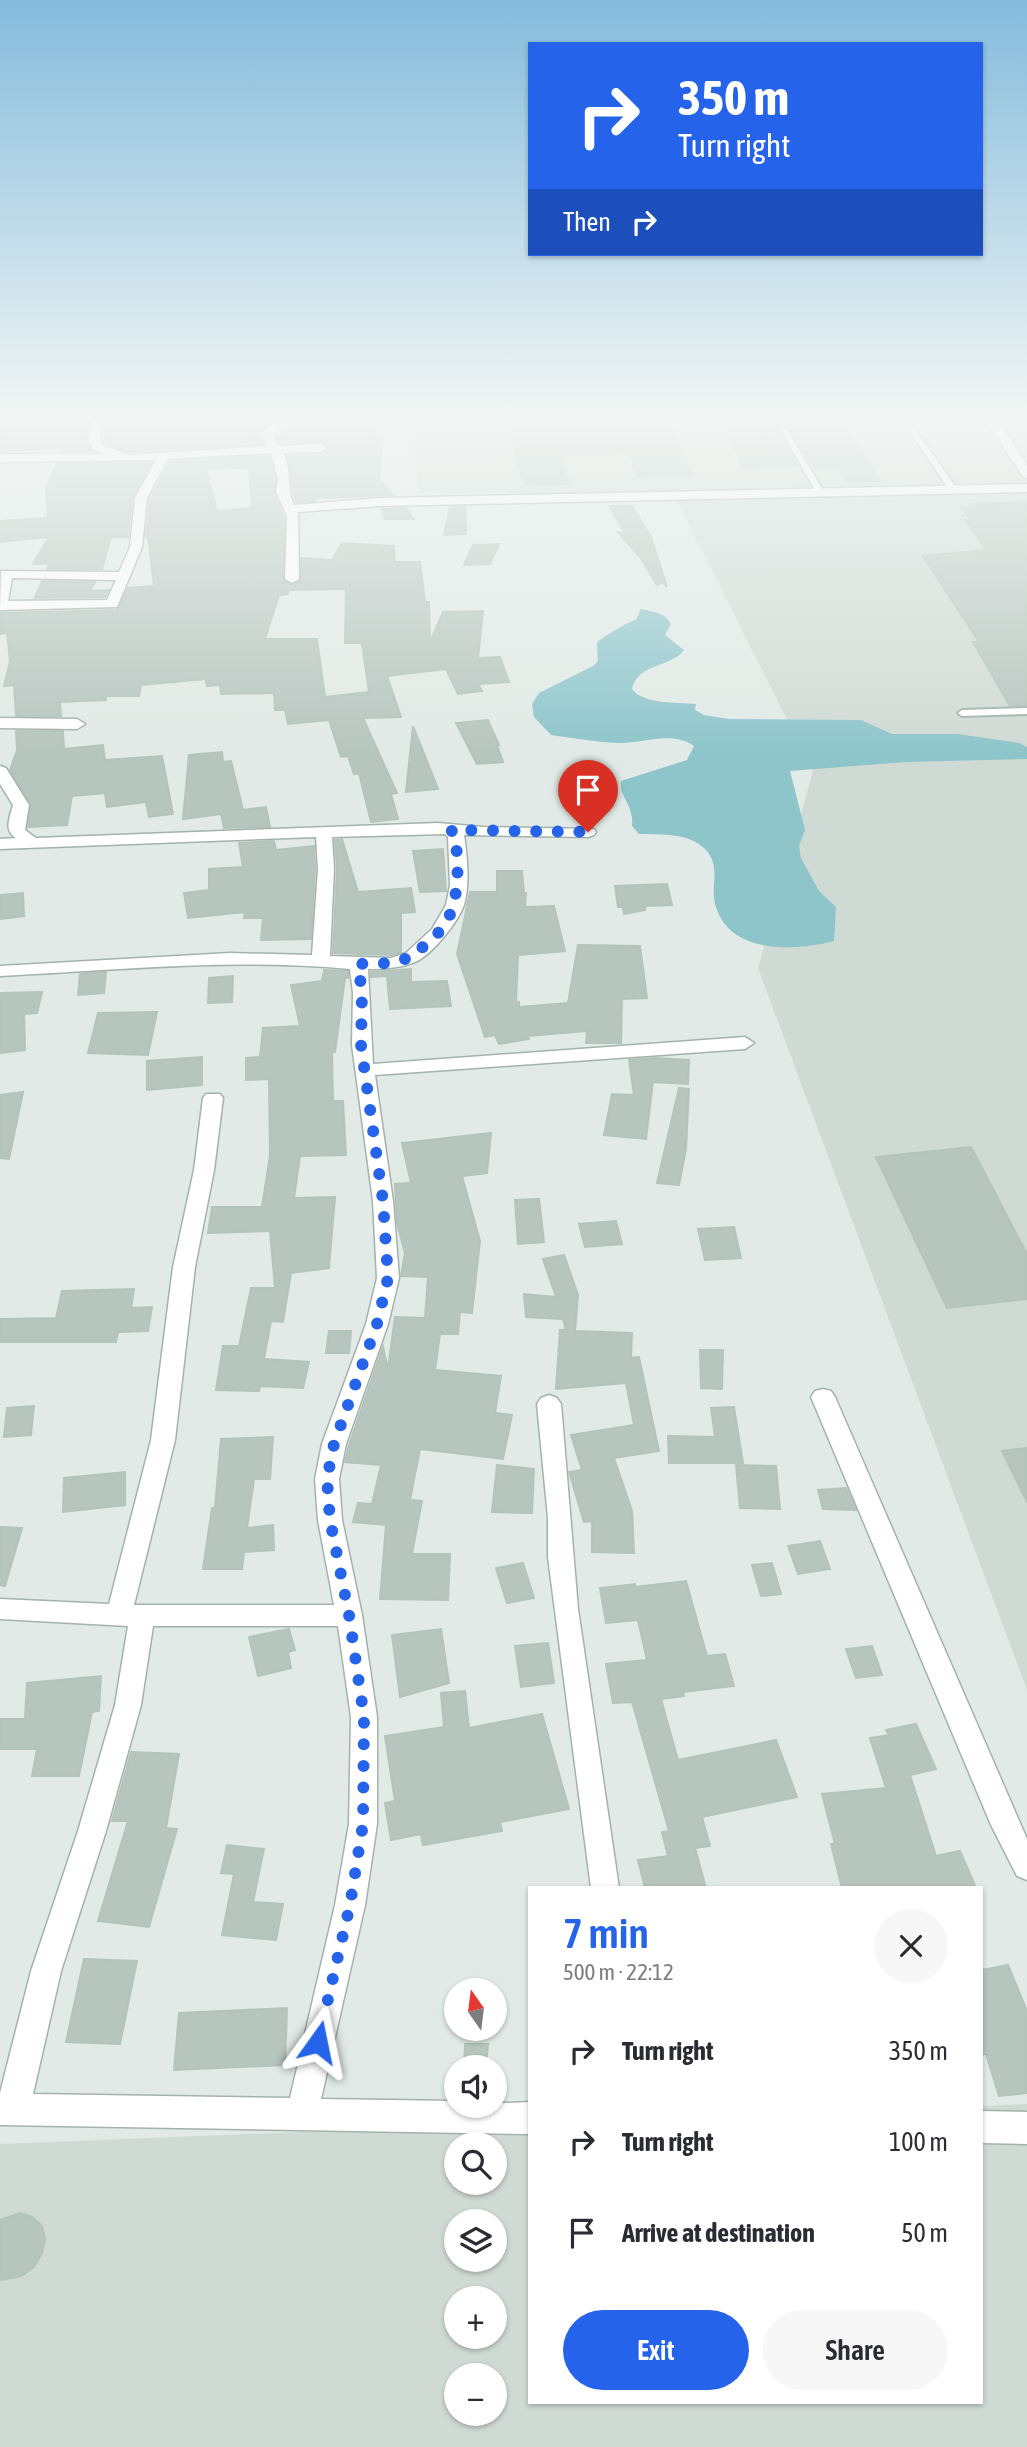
<!DOCTYPE html>
<html lang="en">
<head>
<meta charset="utf-8">
<style>
	body { margin:0; font-family:"Asap Condensed",sans-serif; background:#f7f7f7; color:#2b2b33; height:100vh; display:flex; flex-direction:column; font-size:26px; white-space:nowrap }
	* { box-sizing:border-box; margin:0 }
	p { font-size:23px; color:#7c7c81 }
	.icon { flex:none; width:38px; height:38px; fill:none; stroke:currentColor; stroke-width:2; stroke-linecap:round; stroke-linejoin:round }
	.map { position:relative; flex:1; overflow:hidden }
	.sheet { position:absolute; left:528px; top:1886px; width:455px; height:518px; display:flex; flex-direction:column; background:#fff; border-radius:0px; box-shadow:0 2px 5px #0004 }
	.sheet>* { flex:none }
	.guide { position:absolute; left:528px; top:42px; width:455px; height:214px; border-radius:0px; box-shadow:0 2px 5px #0004; background:#2563eb; color:#fff; overflow:hidden }
	.needle { width:46px; rotate:346deg }
	.fabs { position:absolute; left:444px; top:1978px; display:grid; gap:14px }
	.fabs a { display:grid; place-items:center; width:63px; height:63px; border-radius:50%; background:#fff; box-shadow:0 2px 5px #0004; font-size:35px }
	.pin { position:absolute; display:grid; place-items:center; width:60px; height:60px; color:#fff; margin:-72px -30px; border-radius:50% 50% 50% 0; rotate:-45deg; box-shadow:0 0 7px #0007 }
	.pin .icon { rotate:45deg }
	.me { position:absolute; width:77px; margin:-38px; rotate:12deg; stroke-linejoin:round; filter:drop-shadow(0 0 5px #0008) }
	.turn { display:flex; align-items:center; gap:24px; height:147px; padding:0 35px; font-size:32px }
	.turn .icon { width:91px; height:91px; stroke-width:2.5 }
	.turn b { display:block; font-size:49px; line-height:60px }
	.then { display:flex; align-items:center; height:66px; padding:0 35px; background:#0003; gap:14px; font-size:26px }
	.round { display:grid; place-items:center; flex:none; width:74px; height:74px; border-radius:37px; background:#f7f7f7 }
	.overview { display:flex; align-items:center; justify-content:space-between; height:119px; padding:0 35px }
	h1 { font-size:42px; font-weight:600; line-height:52px; color:#2563eb }
	.button { display:flex; gap:14px; margin-top:auto; padding:14px 35px }
	.button a { flex:1; height:80px; border-radius:42px; background:#2563eb; color:#fff; font-size:28px; font-weight:600; line-height:80px; text-align:center }
	.button a+a { background:#f7f7f7; color:#2b2b33 }
	ul { padding:0; list-style:none }
	li { display:flex; align-items:center; gap:21px; height:91px; padding:0 35px }
	li div { flex:1 }
	li b { display:block; font-size:26px }
	li em { font-style:normal }
	.map>svg:first-child { display:block }
	.built { fill:#d0dad5; fill-rule:evenodd }
	.water { fill:#8ec5cb }
	.building { fill:#b7c5bf; stroke:#b4c3bc; stroke-width:2; fill-rule:evenodd }
	.lines { fill:none; stroke-linecap:round; stroke-linejoin:round }
	.service-casing { stroke:#a4b2ac; stroke-width:4 }
	.minor-casing { stroke:#a4b2ac; stroke-width:3 }
	.service { fill:#fff; fill-rule:evenodd }
	.minor { fill:#fff; fill-rule:evenodd }
	.route { stroke:#2563eb; stroke-width:12; stroke-dasharray:0 21.6 }
</style>
</head>
<body>
<div class="map">
<svg width="1027" height="2447" viewBox="0 0 1027 2447">
	<rect width="100%" height="100%" fill="#e1eae6"/>
	<g class="built">
		<path d="M636,411H1027V1690L758,968L813,771L673,493H419L409,417Z"/>
		<path d="M1027,2104V2447H0V2144L530,2123V2403H982V2106ZM457,2144H495V2182H457ZM457,2221H495V2259H457ZM457,2298H495V2336H457ZM457,2375H495V2413H457Z"/>
	</g>
	<path class="water" d="M641,609C653,612 665,612 671,624L665,635L684,650C673,667 637,663 632,689C644,705 677,702 696,704L695,710L704,715L729,719L861,720L892,734H958L1019,743L1027,747V759L906,762L790,771L805,830L799,846L801,858L819,891L836,907L834,941C796,951 731,955 716,907C709,887 722,868 706,850C689,832 662,835 639,834L632,826C634,803 619,799 621,781L687,760L694,746C672,730 642,744 618,743C595,742 573,738 551,735L534,717L532,704L539,693L593,666L598,661L597,643C601,638 629,621 636,620Z"/>
	<g class="building">
		<path d="M180,411L254,414L253,411H275L276,419L266,425L260,435L264,444L129,452L104,443L105,428L112,416Z"/>
		<path d="M293,411H352V426L374,425L377,436H382L379,479L393,495L315,498L314,501L296,502L287,456L321,455L329,447L321,441L281,443L277,436L292,425Z"/>
		<path d="M504,411H528L527,415H547L669,414L691,476L637,477L630,453L605,454L604,448L601,454L560,456L569,484L525,485Z"/>
		<path d="M789,411H837L879,481L847,482L839,468L815,469L785,426L780,428L779,431L798,466L744,468L718,414Z"/>
		<path d="M0,424H90L85,440L92,451H63L65,448L0,451Z"/>
		<path d="M269,456L275,479L274,493L284,519V581L291,585L300,581L301,558L332,560L342,543L394,546L395,562H420L425,602H429L430,642L443,612L483,611L478,658L500,657L509,682L478,684L482,691L458,694L446,669L387,676L401,717L363,718L397,793L391,794L398,819L371,822L359,773L354,774L348,756L341,757L329,720L288,724L285,710H275L274,693L221,694L220,685L207,686L206,679L141,685L139,696H106V700L60,702L61,716H16L14,685L4,686L10,661L7,633L0,634V613L117,610L128,588L154,586L148,537H146L150,499L170,462ZM249,467L252,508L217,511L206,469ZM346,589L345,643H362L369,692L325,697L317,639H265L279,595L288,594L289,590Z"/>
		<path d="M152,463L132,498L128,537H111L102,569H47L49,564H33L49,537L0,542V521L48,518L46,487L57,464Z"/>
		<path d="M1027,502V705L1010,706L973,642H979L923,556L986,550L966,520H971L961,507H972L970,504Z"/>
		<path d="M609,506H632L651,537L667,587L661,580V583L657,585L640,557L618,532L625,533Z"/>
		<path d="M450,507H465L466,534L444,535Z"/>
		<path d="M405,508L414,519H385L382,509Z"/>
		<path d="M499,544L490,564L464,565L473,545Z"/>
		<path d="M42,581L95,582L90,591L109,590L105,597L35,598Z"/>
		<path d="M488,720L499,745H497L503,762L477,764L456,723Z"/>
		<path d="M413,726L438,789L406,792Z"/>
		<path d="M16,731H63L64,749L103,745L105,760L162,756L173,814L149,817L146,802L107,807L105,793L72,796L67,825L28,827L31,804L10,770L17,750Z"/>
		<path d="M222,752L223,762L231,761L243,810L266,807L270,827L224,828L221,814L183,819L189,755Z"/>
		<path d="M342,839L358,892L411,888L415,912L401,913V952L391,955L333,953L337,869L335,840Z"/>
		<path d="M274,841L276,850L314,846L315,869L311,939L261,940L263,918H244L245,912L188,918L184,893L209,890V869L243,867L239,843Z"/>
		<path d="M443,849L446,891L420,892L413,851Z"/>
		<path d="M497,871H522L524,893H526L525,907L554,906L565,951L518,955L516,1002H519V1007L568,1003L578,945L640,946L647,998L622,999L621,1043H586L587,1031L528,1036L529,1039L499,1044L495,1035L485,1037L457,954L470,892H497Z"/>
		<path d="M667,884L672,905L645,906V910L624,914L623,907H618L615,886Z"/>
		<path d="M23,893L24,916L0,919V895Z"/>
		<path d="M411,969V982L447,981L451,1006L390,1009L387,976L371,977V972Z"/>
		<path d="M324,970L348,971V978H345L335,1052H332L333,1101H343L346,1155L300,1156L294,1198L335,1197L329,1268L291,1273L283,1322L271,1321L264,1359L309,1362L303,1388L260,1386L259,1391L216,1390L223,1346H239L251,1288H275L270,1231L208,1233L212,1207H262L270,1156L269,1079L246,1080V1058L260,1057L263,1028L300,1026L291,985L322,981Z"/>
		<path d="M106,972L104,993L78,995L80,974Z"/>
		<path d="M233,976L232,1002L208,1003L209,978Z"/>
		<path d="M42,992L37,1013L24,1014L25,1050L0,1053V993Z"/>
		<path d="M157,1012L148,1055L88,1053L98,1013Z"/>
		<path d="M202,1057V1085L147,1090V1061Z"/>
		<path d="M655,1058L689,1060L688,1084L653,1082L646,1139L604,1135L612,1094L634,1095L629,1060Z"/>
		<path d="M679,1088L689,1089L686,1149L679,1185L657,1183Z"/>
		<path d="M23,1092L9,1159L0,1158V1095Z"/>
		<path d="M491,1133L487,1173L462,1176L480,1241L472,1313L460,1312L458,1334H440L435,1370L501,1376L495,1413L512,1415L503,1459L420,1449L410,1500L422,1501L412,1554H450L448,1600L380,1599L386,1525L353,1522L358,1503L372,1504L381,1465L345,1462L349,1445L383,1347L388,1369L395,1317L425,1318L428,1277L401,1276L405,1253L397,1223L395,1184L411,1183L402,1143Z"/>
		<path d="M971,1147L1027,1254V1299L947,1308L876,1157Z"/>
		<path d="M539,1199L544,1242L518,1244L515,1200Z"/>
		<path d="M616,1221L622,1244L585,1247L579,1224Z"/>
		<path d="M734,1227L741,1258L705,1260L698,1229Z"/>
		<path d="M564,1255L578,1295L575,1331L632,1333L631,1358L639,1357L659,1451L614,1458L632,1511L634,1553L592,1552V1521L584,1522L569,1472L582,1470L571,1435L634,1425L626,1383L556,1389L560,1330H566L563,1319L526,1317L524,1294L556,1297L543,1259Z"/>
		<path d="M134,1289L131,1308L152,1307L148,1331L118,1332L116,1342H0V1319L56,1318L62,1291Z"/>
		<path d="M329,1331H351L349,1353H326Z"/>
		<path d="M700,1350H723L722,1389L701,1388Z"/>
		<path d="M34,1406L31,1435L4,1437L7,1408Z"/>
		<path d="M734,1407L743,1463H669L668,1436L715,1437L711,1408Z"/>
		<path d="M273,1437L270,1479H254L247,1528L273,1525L274,1550L244,1552L242,1569H203L212,1508H215L221,1439Z"/>
		<path d="M1027,1448V1502L1002,1451Z"/>
		<path d="M497,1465L534,1469L532,1513L492,1512Z"/>
		<path d="M736,1465L776,1466L780,1509L740,1508Z"/>
		<path d="M125,1472V1505L63,1512L64,1478Z"/>
		<path d="M846,1488L856,1510L823,1509L818,1490Z"/>
		<path d="M0,1527L22,1528L5,1586L0,1585Z"/>
		<path d="M820,1541L830,1569L798,1574L788,1546Z"/>
		<path d="M523,1563L534,1598L507,1603L496,1568Z"/>
		<path d="M772,1563L781,1594L761,1596L752,1565Z"/>
		<path d="M686,1581L707,1656L725,1654L734,1686L683,1692L684,1696L661,1699L678,1760L776,1740L797,1797L702,1817L710,1846L695,1848L706,1888H645L638,1860L668,1856L662,1832L669,1831L632,1702L613,1703L606,1664L647,1660L638,1620L606,1623L600,1588L635,1584V1587Z"/>
		<path d="M289,1629L295,1650L288,1652L291,1668L258,1676L249,1637Z"/>
		<path d="M441,1629L449,1683L400,1697L392,1635Z"/>
		<path d="M548,1643L554,1683L521,1687L515,1646Z"/>
		<path d="M872,1646L882,1675L856,1678L846,1649Z"/>
		<path d="M101,1676L99,1711L92,1712L79,1776H32L37,1749H0V1719H25L27,1683Z"/>
		<path d="M465,1691L469,1728L542,1714L569,1809L500,1822L502,1831L423,1845L421,1834L391,1840L385,1803L395,1801L385,1736L444,1727L441,1693Z"/>
		<path d="M916,1724L936,1769L910,1775L936,1856L960,1851L976,1888H842L831,1844H835L822,1794L886,1788L870,1738L889,1735L886,1730Z"/>
		<path d="M131,1752L179,1754L166,1828L177,1829L149,1927L98,1921L128,1821H112Z"/>
		<path d="M227,1845L264,1849L253,1902L283,1904L276,1940L222,1935L234,1874L221,1873Z"/>
		<path d="M84,1959L137,1961L120,2044L66,2042Z"/>
		<path d="M1008,1965L1027,2011V2093L999,2096L986,2054H982V1970Z"/>
		<path d="M287,2008L285,2065L174,2070L179,2013Z"/>
		<path d="M465,2044H488L486,2067H464Z"/>
		<path d="M20,2213L32,2217L42,2226L45,2239L42,2253L34,2267L21,2276L0,2280V2220Z"/>
	</g>
	<g class="lines">
		<defs>
			<g id="service">
				<path d="M909,427H913L957,489L956,491H950L908,428Z"/>
				<path d="M784,428L787,430L824,492L823,494L816,492L781,430Z"/>
				<path d="M1027,708V714L962,716L958,713L962,710Z"/>
			</g>
			<g id="minor">
				<path d="M100,411H112C104,420 98,433 102,445L129,455L268,446L262,436L267,427L279,421L278,411H290L291,423L276,431L274,436L279,446L321,444L327,448L321,452L283,453C292,470 286,488 294,505L380,498L1027,484V492L380,506L298,512L299,579L292,583L285,579L287,516L276,492L278,479L271,453L168,459L147,498L142,547L117,607L0,610L1,571L119,572L130,547L135,498L156,460L0,462V454H103L93,449L88,441L93,421H0V415H96ZM12,578L116,580L107,600L8,601Z"/>
				<path d="M980,411H992L1027,465V478L1023,477Z"/>
				<path d="M0,718L77,719L85,724L77,729L0,728Z"/>
				<path d="M0,766L6,768L29,805L25,830L36,838L438,823L483,827L594,829L596,832L594,835L588,837L464,835C467,855 470,885 464,905C458,922 432,955 415,962C400,968 384,969 368,969L373,1064L745,1037L754,1043L745,1049L375,1075L393,1201L399,1278L388,1324L346,1444L339,1479L342,1520L362,1615L377,1717V1824L365,1905L321,2099L457,2101V2105L530,2102V2134L0,2125V2093L31,1971L78,1831L115,1705L128,1626L0,1619V1599L109,1604L151,1440L173,1267L194,1170L203,1098L206,1094H220L223,1098L214,1170L195,1267L175,1440L134,1605H334L318,1520L315,1479L322,1444L366,1324L377,1278L373,1201L352,1045L353,993L350,969C233,958 117,970 0,976V966L230,953L312,955L318,869L316,837L0,849V839L16,838C3,830 10,817 13,805L0,784ZM445,834L448,837L450,885L446,905L432,929L406,953L391,958L330,956L334,869L332,837ZM153,1626H338L351,1717L349,1824L335,1905L290,2098L33,2094L61,1971L106,1831L141,1705Z"/>
				<path d="M823,1389L831,1391L835,1397L1027,1839V1880L1017,1876L991,1825L811,1397L815,1391Z"/>
				<path d="M549,1395L557,1398L561,1404L578,1609L619,1888H591L548,1557V1518L537,1404L541,1398Z"/>
				<path d="M982,2111L1027,2112V2144L982,2143Z"/>
			</g>
		</defs>
		<use href="#service" class="service-casing"/>
		<use href="#minor" class="minor-casing"/>
		<use href="#service" class="service"/>
		<use href="#minor" class="minor"/>
	</g>
	<linearGradient id="sky" x2="0" y2="1"><stop stop-color="#84bbdc"/><stop offset="0.55" stop-color="#f2f6f4"/><stop offset="1" stop-color="#f2f6f4" stop-opacity="0"/></linearGradient>
	<rect width="1027" height="754" fill="url(#sky)"/>
	<g class="lines">
		<path class="route" d="M318,2042L350,1905L363,1824L364,1717L349,1615L330,1520L327,1479L334,1444L377,1324L388,1278L383,1201L361,1045L362,993L358,964L392,963L412,957L439,932L449,918L458,885L456,836L451,830L588,832"/>
	</g>
</svg>
<div class="fabs">
<a><svg class="needle" viewBox="-14 -14 28 28"><path d="M0-13l5 13h-10z" fill="#e53935"/><path d="M0 13l5-13h-10z" fill="#7c7c81"/></svg></a>
<a><svg class="icon" aria-label="sound" viewBox="0 0 24 24"><path d="M4 9h4l5-4v14l-5-4H4zM17 9q2 3 0 6"/></svg></a>
<a><svg class="icon" aria-label="search" viewBox="0 0 24 24"><circle cx="10" cy="10" r="6"/><path d="M15 15l6 6"/></svg></a>
<a><svg class="icon" aria-label="layers" viewBox="0 0 24 24"><path d="M12 4l9 5-9 5-9-5zM3 14l9 5 9-5"/></svg></a>
<a>+</a>
<a>−</a>
</div>
<div class="pin" style="left:588px;top:832px;background:#d93025"><svg class="icon" aria-label="arrive" viewBox="0 0 24 24"><path d="M6 21V4h12l-3 4 3 4H6"/></svg></div>
<svg class="me" style="left:318px;top:2042px" viewBox="-20 -20 40 40"><path d="M0-17L14 15 0 8-14 15z" fill="#2563eb" stroke="#fff" stroke-width="4"/></svg>
<div class="guide">
<div class="turn"><svg class="icon" aria-label="right" viewBox="0 0 24 24"><path d="M7 20v-9h11M14 6l5 5-5 5"/></svg><div><b>350 m</b>Turn right</div></div>
<div class="then">Then<svg class="icon" aria-label="right" viewBox="0 0 24 24"><path d="M7 20v-9h11M14 6l5 5-5 5"/></svg></div>
</div>
<section class="sheet">
<div class="overview"><div><h1>7 min</h1><p>500 m · 22:12</p></div><a class="round"><svg class="icon" aria-label="close" viewBox="0 0 24 24"><path d="M6 6l12 12M18 6L6 18"/></svg></a></div>
<ul>
<li><svg class="icon" aria-label="right" viewBox="0 0 24 24"><path d="M7 20v-9h11M14 6l5 5-5 5"/></svg><div><b>Turn right</b></div><em>350 m</em></li>
<li><svg class="icon" aria-label="right" viewBox="0 0 24 24"><path d="M7 20v-9h11M14 6l5 5-5 5"/></svg><div><b>Turn right</b></div><em>100 m</em></li>
<li><svg class="icon" aria-label="arrive" viewBox="0 0 24 24"><path d="M6 21V4h12l-3 4 3 4H6"/></svg><div><b>Arrive at destination</b></div><em>50 m</em></li>
</ul>
<div class="button"><a>Exit</a><a>Share</a></div>
</section>
</div>
</body>
</html>
